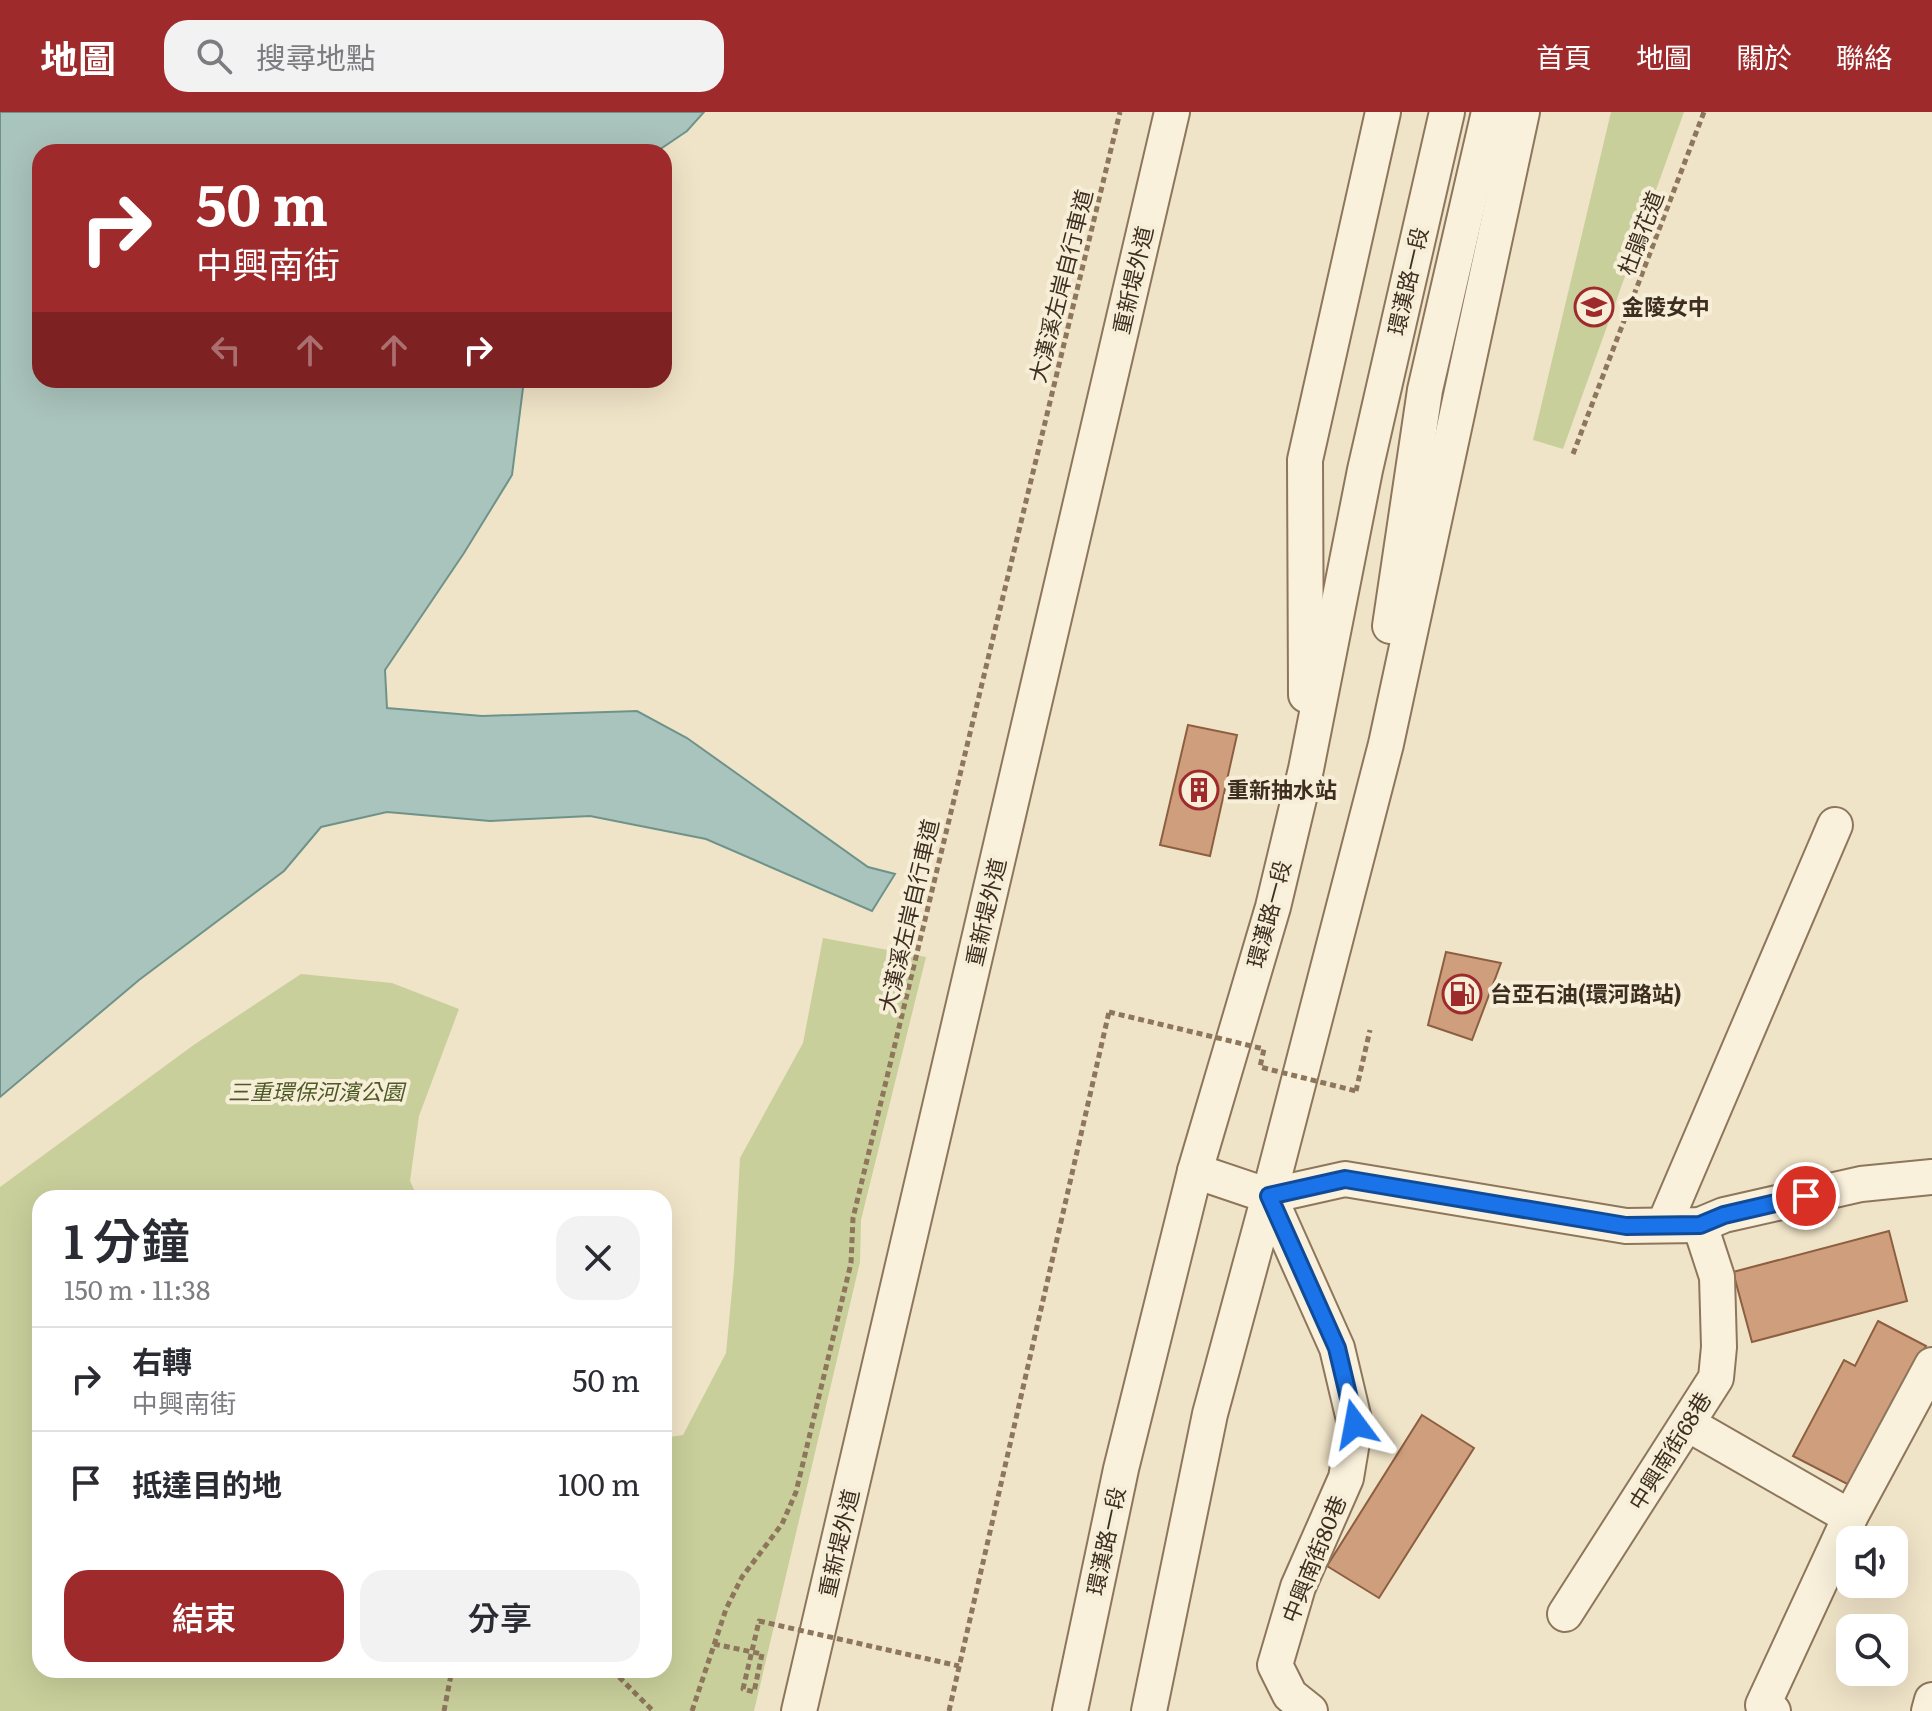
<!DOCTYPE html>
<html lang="zh-TW">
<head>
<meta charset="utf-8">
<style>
	body { margin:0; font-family:Literata,"Noto Sans TC",serif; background:#f2f2f3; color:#2b2b33; height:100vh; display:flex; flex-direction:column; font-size:30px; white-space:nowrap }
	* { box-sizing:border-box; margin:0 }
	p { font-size:26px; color:#7c7c81 }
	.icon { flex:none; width:44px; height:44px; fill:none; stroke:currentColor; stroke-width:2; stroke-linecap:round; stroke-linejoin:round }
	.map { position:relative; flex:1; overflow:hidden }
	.drawer { position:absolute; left:32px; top:1078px; width:640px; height:488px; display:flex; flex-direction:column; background:#fff; border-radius:24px; box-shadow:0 8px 32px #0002 }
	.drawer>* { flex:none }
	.guide { position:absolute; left:32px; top:32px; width:640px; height:244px; border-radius:24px; box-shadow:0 8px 32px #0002; background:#9e2a2b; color:#fff; overflow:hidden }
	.buttons { position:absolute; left:1836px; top:1414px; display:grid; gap:16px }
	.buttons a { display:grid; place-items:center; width:72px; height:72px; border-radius:16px; background:#fff; box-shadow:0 8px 32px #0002; font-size:40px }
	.pin { position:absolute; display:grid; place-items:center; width:68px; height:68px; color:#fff; margin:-34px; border:4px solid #fff; border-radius:50%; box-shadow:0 2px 8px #0007 }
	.me { position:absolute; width:88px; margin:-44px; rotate:347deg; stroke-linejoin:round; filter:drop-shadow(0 0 6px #0008) }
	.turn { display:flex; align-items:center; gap:28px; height:168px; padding:0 32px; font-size:36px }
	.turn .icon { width:104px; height:104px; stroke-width:2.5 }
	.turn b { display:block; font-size:56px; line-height:68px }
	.lanes { display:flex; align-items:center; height:76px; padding:0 32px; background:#0003; justify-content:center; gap:40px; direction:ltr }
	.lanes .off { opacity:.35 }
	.round { display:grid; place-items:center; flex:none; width:84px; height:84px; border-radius:24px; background:#f2f2f3 }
	.headline { display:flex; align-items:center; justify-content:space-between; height:136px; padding:0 32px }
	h1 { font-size:48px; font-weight:600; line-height:60px }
	.primary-button { display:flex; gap:16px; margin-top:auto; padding:16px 32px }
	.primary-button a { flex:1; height:92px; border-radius:24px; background:#9e2a2b; color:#fff; font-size:32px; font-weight:600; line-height:92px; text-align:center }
	.primary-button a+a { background:#f2f2f3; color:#2b2b33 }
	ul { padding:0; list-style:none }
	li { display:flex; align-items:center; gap:24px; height:104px; padding:0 32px; border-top:2px solid #e1e1e2 }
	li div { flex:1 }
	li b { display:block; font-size:30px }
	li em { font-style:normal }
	header { display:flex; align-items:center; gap:48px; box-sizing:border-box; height:112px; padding:0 40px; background:#9e2a2b; color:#fff }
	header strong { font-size:38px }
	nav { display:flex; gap:44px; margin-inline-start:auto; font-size:28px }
	.search { width:560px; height:72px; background:#f2f2f3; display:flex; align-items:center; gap:20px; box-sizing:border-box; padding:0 28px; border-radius:24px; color:#7c7c81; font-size:30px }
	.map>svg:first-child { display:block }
	.green { fill:#c9cf9b }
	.water { fill:#a9c4bc; stroke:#6f938a; stroke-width:2 }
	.building { fill:#cf9f7d; stroke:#8d5f41; stroke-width:2 }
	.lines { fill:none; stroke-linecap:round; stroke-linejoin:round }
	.minor-casing { stroke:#8d765c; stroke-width:38 }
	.path { stroke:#8d765c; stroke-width:5; stroke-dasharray:6 4; stroke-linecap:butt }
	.minor { stroke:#faf1dc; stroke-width:34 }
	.path-bridge { stroke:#8d765c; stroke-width:5; stroke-dasharray:6 4; stroke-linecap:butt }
	.route-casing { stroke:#114b97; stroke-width:20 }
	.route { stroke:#1a73e8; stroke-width:14 }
	.labels { text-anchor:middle; stroke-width:8; stroke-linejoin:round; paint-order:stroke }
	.street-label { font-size:22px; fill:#3d2e20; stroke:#f7eed8 }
	.poi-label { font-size:22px; font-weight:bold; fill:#3d2e20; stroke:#f7eed8; text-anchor:start }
	.park-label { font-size:22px; font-style:italic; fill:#4d5a26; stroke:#f7eed8 }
</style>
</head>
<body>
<header>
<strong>地圖</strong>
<div class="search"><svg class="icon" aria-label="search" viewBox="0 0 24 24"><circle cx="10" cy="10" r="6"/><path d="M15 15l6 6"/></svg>搜尋地點</div>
<nav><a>首頁</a><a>地圖</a><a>關於</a><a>聯絡</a></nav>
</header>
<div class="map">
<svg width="1932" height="1599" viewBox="0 0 1932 1599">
	<rect width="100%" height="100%" fill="#f0e4c8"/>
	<g class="green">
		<path d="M1611,0H1684L1563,337L1533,328Z"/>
		<path d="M823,826L926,845L861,1108L860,1150L754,1599H0V1075L195,932L301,862L392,871L459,897L419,1004L410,1069L418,1086H40V1558H664V1326L683,1323L726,1241L734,1157L740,1046L803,931Z"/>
	</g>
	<path class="water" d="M0,0H704L687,19L656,40H40V268H524L512,363L464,441L385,558L387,596L482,604L637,599L687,626L868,755L895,762L872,799L706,727L590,704L490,709L387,700L321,715L284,759L139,868L0,985Z"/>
	<g class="building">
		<path d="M1188,613L1237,623L1210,744L1160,733Z"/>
		<path d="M1446,840L1501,851L1472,928L1428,913Z"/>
		<path d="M1889,1119L1907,1189L1752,1230L1733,1160Z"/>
		<path d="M1878,1209L1926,1234L1853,1375L1793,1344L1844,1248L1855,1254Z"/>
		<path d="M1422,1303L1474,1336L1379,1486L1327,1454Z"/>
	</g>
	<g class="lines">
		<defs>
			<g id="minor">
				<path d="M1390,514L1425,278L1489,0"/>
				<path d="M1306,583L1305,348L1383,0"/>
				<path d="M1195,1059L1269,1084"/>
				<path d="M1269,1084L1345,1067L1626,1114L1700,1113L1724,1103L1861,1072L1932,1065"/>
				<path d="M1269,1084L1337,1236L1355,1312L1346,1366L1298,1475L1275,1553L1290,1583L1310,1599"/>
				<path d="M1664,1113L1835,713"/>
				<path d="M1688,1312L1850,1405"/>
				<path d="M1565,1502L1716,1266L1719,1235L1717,1165L1700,1113"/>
				<path d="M799,1599L1172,0"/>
				<path d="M1070,1599L1121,1357L1195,1059L1273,795L1306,657L1365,358L1447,0"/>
				<path d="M1149,1599L1210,1302L1269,1084L1386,632L1522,0"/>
				<path d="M1773,1599L1763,1593L1850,1405L1932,1253"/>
				<path d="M1929,1599L1932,1588"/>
			</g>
		</defs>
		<use href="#minor" class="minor-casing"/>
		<g class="path">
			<path d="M1573,342L1704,0"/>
			<path d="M1356,979L1370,918"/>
			<path d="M714,1532L762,1542"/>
			<path d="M612,1558L653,1599"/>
			<path d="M444,1599L451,1563L454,1558"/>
			<path d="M692,1599L726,1497L742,1465L782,1412L796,1380L851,1151L853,1106L1120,0"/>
			<path d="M949,1599L1109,900"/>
		</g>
		<use href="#minor" class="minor"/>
		<g class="path-bridge">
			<path d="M1109,900L1264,937L1260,955L1356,979"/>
			<path d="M762,1542L754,1580L743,1577L759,1509L959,1554"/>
		</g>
	</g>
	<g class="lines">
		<defs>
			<path id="route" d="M1355,1312L1337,1236L1269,1084L1345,1067L1626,1114L1700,1113L1724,1103L1806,1084"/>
		</defs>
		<use href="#route" class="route-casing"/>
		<use href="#route" class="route"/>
	</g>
	<defs>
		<symbol id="school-ring" viewBox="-11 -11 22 22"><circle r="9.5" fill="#f7eed8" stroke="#9e2a2b" stroke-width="1.5"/><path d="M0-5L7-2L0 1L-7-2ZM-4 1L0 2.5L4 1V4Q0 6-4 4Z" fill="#9e2a2b"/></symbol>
		<symbol id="building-ring" viewBox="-11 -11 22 22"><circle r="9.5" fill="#f7eed8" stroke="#9e2a2b" stroke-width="1.5"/><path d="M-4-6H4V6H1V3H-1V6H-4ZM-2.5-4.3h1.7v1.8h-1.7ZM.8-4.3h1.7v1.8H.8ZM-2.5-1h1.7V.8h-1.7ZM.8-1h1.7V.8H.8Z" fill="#9e2a2b"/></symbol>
		<symbol id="fuel-ring" viewBox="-11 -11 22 22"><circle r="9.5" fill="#f7eed8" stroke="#9e2a2b" stroke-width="1.5"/><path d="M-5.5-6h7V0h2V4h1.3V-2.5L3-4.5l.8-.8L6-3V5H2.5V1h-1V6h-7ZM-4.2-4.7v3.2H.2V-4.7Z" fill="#9e2a2b"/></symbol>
	</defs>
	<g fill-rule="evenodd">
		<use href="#school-ring" x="1572" y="173" width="44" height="44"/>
		<use href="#building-ring" x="1177" y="656" width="44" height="44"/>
		<use href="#fuel-ring" x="1440" y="860" width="44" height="44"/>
	</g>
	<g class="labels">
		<g class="street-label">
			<text transform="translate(1641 121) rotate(-69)" y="8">杜鵑花道</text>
			<text transform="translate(1133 168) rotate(-77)" y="8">重新堤外道</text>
			<text transform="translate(1408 169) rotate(-77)" y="8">環漢路一段</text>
			<text transform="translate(1061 174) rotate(-76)" y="8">大漢溪左岸自行車道</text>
			<text transform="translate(986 800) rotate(-77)" y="8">重新堤外道</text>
			<text transform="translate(1269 802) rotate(-75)" y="8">環漢路一段</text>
			<text transform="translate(909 804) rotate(-77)" y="8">大漢溪左岸自行車道</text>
			<text transform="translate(1670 1339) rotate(-58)" y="8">中興南街68巷</text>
			<text transform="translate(1106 1429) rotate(-78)" y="8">環漢路一段</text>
			<text transform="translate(839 1431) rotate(-77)" y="8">重新堤外道</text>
			<text transform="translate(1314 1447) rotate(-68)" y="8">中興南街80巷</text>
		</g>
		<g class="poi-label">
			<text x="1622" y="203">金陵女中</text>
			<text x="1227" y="686">重新抽水站</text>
			<text x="1490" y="890">台亞石油(環河路站)</text>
		</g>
		<g class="park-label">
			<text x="316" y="988">三重環保河濱公園</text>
		</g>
	</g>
</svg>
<div class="buttons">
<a><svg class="icon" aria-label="sound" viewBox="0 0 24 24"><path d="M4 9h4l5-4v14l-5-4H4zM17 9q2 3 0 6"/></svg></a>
<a><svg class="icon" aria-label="search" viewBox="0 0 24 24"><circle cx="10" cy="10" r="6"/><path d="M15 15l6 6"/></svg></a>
</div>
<div class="pin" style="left:1806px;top:1084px;background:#d93025"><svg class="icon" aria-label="arrive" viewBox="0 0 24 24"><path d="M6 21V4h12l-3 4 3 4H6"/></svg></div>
<svg class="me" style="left:1355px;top:1312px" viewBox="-20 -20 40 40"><path d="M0-17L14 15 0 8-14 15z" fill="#1a73e8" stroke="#fff" stroke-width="4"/></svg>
<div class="guide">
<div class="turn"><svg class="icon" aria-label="right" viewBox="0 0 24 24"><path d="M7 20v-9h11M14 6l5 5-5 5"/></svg><div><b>50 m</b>中興南街</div></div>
<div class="lanes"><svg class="icon off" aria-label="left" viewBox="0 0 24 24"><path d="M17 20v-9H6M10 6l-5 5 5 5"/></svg><svg class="icon off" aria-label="ahead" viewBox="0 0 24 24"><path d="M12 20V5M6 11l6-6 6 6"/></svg><svg class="icon off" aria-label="ahead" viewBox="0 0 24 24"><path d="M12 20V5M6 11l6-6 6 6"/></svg><svg class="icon" aria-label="right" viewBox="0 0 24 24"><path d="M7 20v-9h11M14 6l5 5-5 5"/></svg></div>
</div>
<section class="drawer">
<div class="headline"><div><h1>1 分鐘</h1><p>150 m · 11:38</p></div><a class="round"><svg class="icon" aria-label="close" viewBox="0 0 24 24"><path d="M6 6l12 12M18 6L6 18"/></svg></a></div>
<ul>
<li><svg class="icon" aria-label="right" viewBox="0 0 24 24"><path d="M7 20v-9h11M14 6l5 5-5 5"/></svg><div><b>右轉</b><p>中興南街</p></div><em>50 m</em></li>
<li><svg class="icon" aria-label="arrive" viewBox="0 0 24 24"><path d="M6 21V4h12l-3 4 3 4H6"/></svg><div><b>抵達目的地</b></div><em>100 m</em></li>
</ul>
<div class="primary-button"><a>結束</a><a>分享</a></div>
</section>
</div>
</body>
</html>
